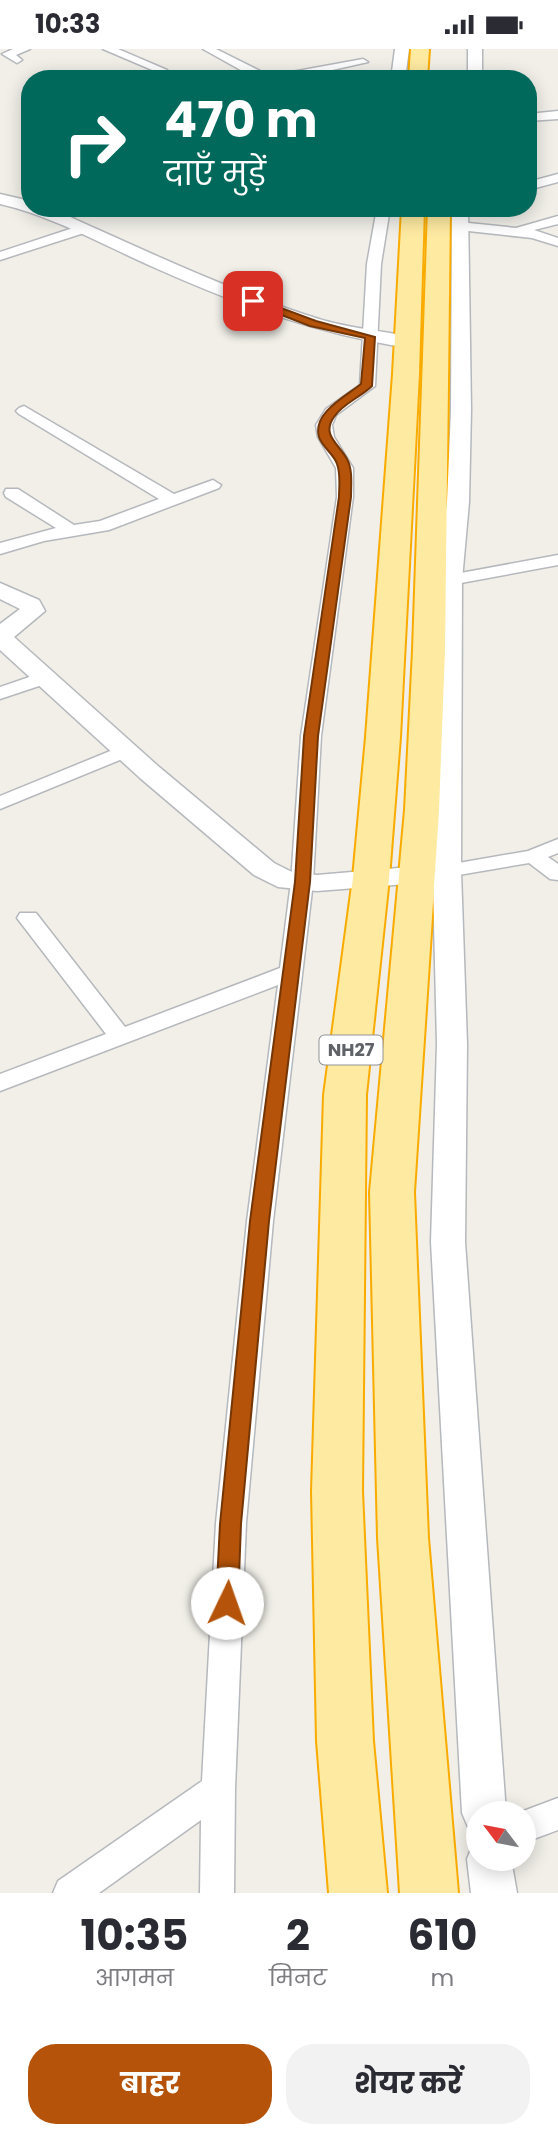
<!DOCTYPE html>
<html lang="hi">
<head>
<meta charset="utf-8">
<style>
	body { margin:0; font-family:Poppins,"Noto Sans Devanagari",sans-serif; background:#f2f2f3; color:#2b2b33; height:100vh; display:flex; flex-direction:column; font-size:26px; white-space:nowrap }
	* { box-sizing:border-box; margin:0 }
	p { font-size:23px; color:#7c7c81 }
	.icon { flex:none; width:38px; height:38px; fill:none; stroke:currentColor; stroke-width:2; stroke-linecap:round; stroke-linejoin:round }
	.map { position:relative; height:1844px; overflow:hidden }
	.sheet { display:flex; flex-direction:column; background:#fff; flex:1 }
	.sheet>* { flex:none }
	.top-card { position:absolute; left:21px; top:21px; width:516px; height:147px; border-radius:28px; box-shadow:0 4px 18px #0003; background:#00695c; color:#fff; overflow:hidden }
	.needle { width:46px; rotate:302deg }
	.tools { position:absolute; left:466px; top:1752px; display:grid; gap:14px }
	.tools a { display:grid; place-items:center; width:70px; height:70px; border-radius:50%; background:#fff; box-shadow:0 4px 18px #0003; font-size:35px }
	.pin { position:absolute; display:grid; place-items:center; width:60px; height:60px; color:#fff; margin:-30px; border-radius:14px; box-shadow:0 4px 10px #0006 }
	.me { position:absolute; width:77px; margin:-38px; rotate:3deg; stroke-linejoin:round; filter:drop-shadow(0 0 5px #0008) }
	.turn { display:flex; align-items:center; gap:24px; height:147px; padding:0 28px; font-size:32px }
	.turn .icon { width:91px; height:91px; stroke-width:2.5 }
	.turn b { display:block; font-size:49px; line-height:60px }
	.eta { display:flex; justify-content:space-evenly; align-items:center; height:119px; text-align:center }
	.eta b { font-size:42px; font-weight:700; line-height:49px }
	.cta { display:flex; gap:14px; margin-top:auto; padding:14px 28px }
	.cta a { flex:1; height:80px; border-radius:28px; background:#b45309; color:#fff; font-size:28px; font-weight:700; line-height:80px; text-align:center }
	.cta a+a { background:#f2f2f3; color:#2b2b33 }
	.status { display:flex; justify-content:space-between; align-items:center; height:49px; padding:0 35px; background:#fff; direction:ltr }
	.status svg { height:19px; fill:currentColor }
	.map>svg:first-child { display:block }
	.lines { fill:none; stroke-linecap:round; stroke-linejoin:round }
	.minor-casing { stroke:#b5b8bc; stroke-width:3 }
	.tertiary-casing { stroke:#b5b8bc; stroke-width:3 }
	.trunk-casing { stroke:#f9ab00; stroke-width:4 }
	.minor { fill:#fff; fill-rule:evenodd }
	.tertiary { fill:#fff; fill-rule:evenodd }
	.trunk { fill:#feeaa1; fill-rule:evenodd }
	.route { fill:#b45309; stroke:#753606; stroke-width:2 }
	.labels { text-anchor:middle; stroke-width:5; stroke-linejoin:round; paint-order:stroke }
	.shield { fill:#fff; stroke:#8f9295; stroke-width:2 }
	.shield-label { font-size:18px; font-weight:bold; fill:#5f6368 }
</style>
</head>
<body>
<div class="status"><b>10:33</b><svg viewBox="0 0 49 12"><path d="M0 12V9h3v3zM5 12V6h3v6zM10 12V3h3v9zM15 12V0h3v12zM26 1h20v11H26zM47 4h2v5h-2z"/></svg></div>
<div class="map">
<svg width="558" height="1844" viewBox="0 0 558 1844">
	<rect width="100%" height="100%" fill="#f1efe8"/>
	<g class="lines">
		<defs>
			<g id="minor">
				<path d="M13,0H30L16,6L22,11L17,14L2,5Z"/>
				<path d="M103,0H118L167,21L157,23Z"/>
				<path d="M203,0H216L270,27L363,10L368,13L292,30H257Z"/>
				<path d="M558,62V70L528,72V65Z"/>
				<path d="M558,125V133L528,141V133Z"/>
				<path d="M77,159H97L58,173L51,169Z"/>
				<path d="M377,159H390L381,215L375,337L336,366L332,376L334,388L353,419V448L321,687L313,833L273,1172L246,1474L235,1740L234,1844H200L201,1771L99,1844H53L58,1832L202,1732L216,1474L247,1172L278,936L0,1042V1025L106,985L17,869L20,864H36L125,978L280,919L291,833L301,687L337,448L336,419L318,388L316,376L326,360L360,336L367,215Z"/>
				<path d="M558,167V175L534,181L558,189V197L532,189L459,181L452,177L459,173L516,179Z"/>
				<path d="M82,176L89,180L87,183L0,211V203Z"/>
				<path d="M24,357L174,445L213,431L221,436L219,439L109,481L44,492L0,505V494L56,479L6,448L4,444L6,440H18L74,476L100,472L159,450L19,365L16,362L19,359Z"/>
				<path d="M558,506V516L450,536L441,531L450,526Z"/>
				<path d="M44,623L53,629L51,633L0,650V638Z"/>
				<path d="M125,696L132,698L135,702L132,706L0,760V747Z"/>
				<path d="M558,790V804L548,808L558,815V831L550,830L529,814L447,828L439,827L436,822L439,817L447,816L528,802Z"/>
				<path d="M558,1749V1781L523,1794V1764H518Z"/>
			</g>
			<g id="tertiary">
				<path d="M395,0H409L405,30H391Z"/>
				<rect x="468" y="0" width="14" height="30"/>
				<path d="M0,145L30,152V159H50C138,198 226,241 319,270C350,280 382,281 414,289L417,293L407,299C315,284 238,256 153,218C103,196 53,167 0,155Z"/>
				<path d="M452,159H468L471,361L469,453L462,531L461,822L467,995L465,1193L506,1764H478V1782L468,1778L462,1764L431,1193L437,995L433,833L317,842L278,838L254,826L140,729L0,601V575L20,560L0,550V534L39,551L45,562L14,588L158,717L274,814L294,824L317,826L433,816L438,531L447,453L451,361Z"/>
				<path d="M478,1793V1810H511L517,1844H471L467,1810L473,1795Z"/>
			</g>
			<g id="trunk">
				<path d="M411,0H429L427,30H409Z"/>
				<path d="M402,159H424L419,325L400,688L389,829L366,1046L362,1442L373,1692L387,1844H329L317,1692L312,1442L324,1046L353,829L366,688L393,325Z"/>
				<path d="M428,159H450L445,601L439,761L414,1143L428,1489L458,1844H400L378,1489L370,1143L405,761L413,601Z"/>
			</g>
		</defs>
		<use href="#minor" class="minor-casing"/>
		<use href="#tertiary" class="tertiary-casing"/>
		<use href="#trunk" class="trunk-casing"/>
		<use href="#minor" class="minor"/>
		<use href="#tertiary" class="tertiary"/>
		<use href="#trunk" class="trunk"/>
	</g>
	<path class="route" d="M250,250H257L316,272L375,288L372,337C361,348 342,355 334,368C321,386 339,395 347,410C353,421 351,436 351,448L318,687L310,833L269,1172L241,1475L238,1554L235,1561L227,1563L219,1561L216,1554L220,1475L250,1172L295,833L304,687L339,448C339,437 341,426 337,415C334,405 322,398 319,388C312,364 346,347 361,335L365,289L310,277L250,254Z"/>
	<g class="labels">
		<rect class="shield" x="319.5" y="986.5" width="63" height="29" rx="5"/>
		<g class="shield-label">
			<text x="351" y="1007">NH27</text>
		</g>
	</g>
</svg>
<div class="tools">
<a><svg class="needle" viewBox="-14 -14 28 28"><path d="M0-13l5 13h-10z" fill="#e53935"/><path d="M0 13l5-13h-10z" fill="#7c7c81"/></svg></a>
</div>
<div class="pin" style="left:253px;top:252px;background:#d93025"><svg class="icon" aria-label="arrive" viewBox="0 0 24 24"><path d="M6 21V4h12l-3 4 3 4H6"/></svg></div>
<svg class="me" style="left:227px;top:1554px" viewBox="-20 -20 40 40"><circle r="19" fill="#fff"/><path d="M0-13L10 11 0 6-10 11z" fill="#b45309"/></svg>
<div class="top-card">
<div class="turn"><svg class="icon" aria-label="right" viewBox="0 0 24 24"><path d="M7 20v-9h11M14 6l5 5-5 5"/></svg><div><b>470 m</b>दाएँ मुड़ें</div></div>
</div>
</div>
<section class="sheet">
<div class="eta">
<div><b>10:35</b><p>आगमन</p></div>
<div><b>2</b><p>मिनट</p></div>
<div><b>610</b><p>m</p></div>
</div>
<div class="cta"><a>बाहर</a><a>शेयर करें</a></div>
</section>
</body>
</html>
